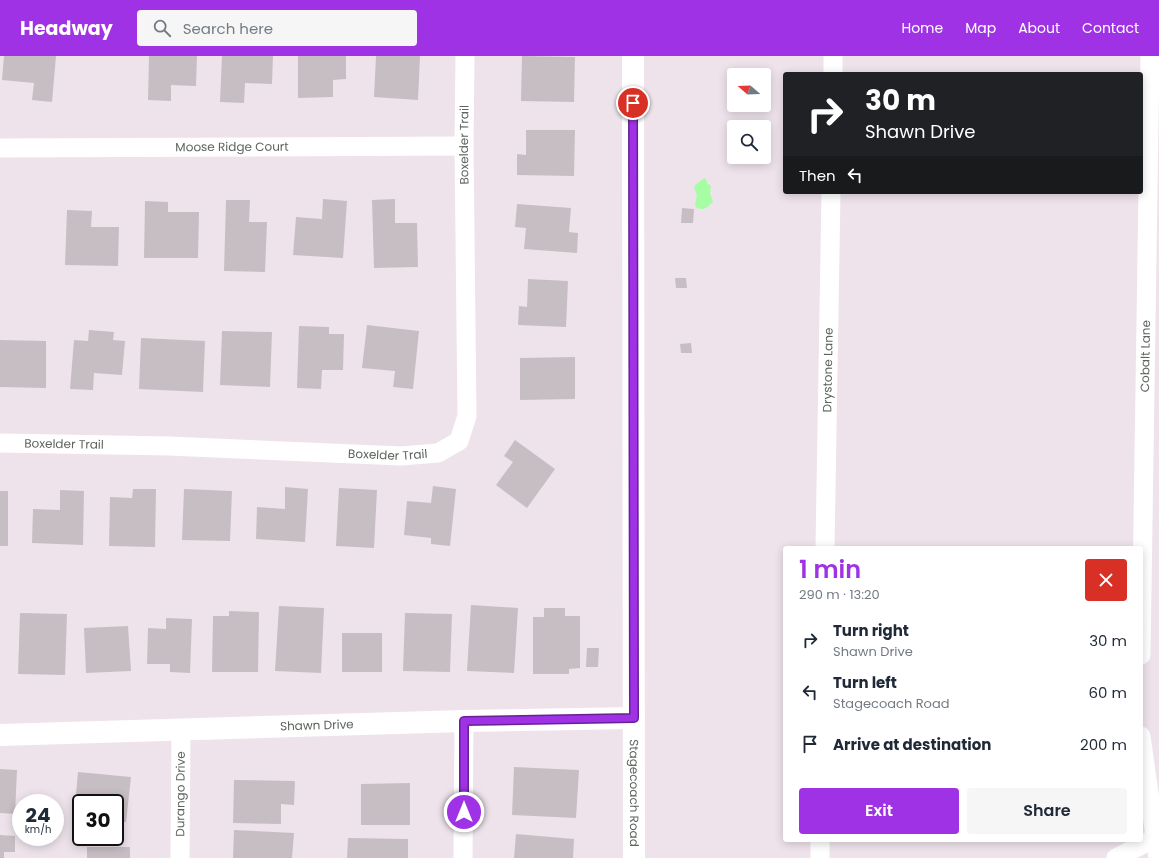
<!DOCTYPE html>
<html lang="en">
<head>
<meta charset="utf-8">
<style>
	body { margin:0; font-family:Poppins,sans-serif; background:#f6f6f7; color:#1f2937; height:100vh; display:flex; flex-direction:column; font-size:15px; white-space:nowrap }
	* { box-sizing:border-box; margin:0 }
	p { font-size:13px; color:#747a83 }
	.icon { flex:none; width:22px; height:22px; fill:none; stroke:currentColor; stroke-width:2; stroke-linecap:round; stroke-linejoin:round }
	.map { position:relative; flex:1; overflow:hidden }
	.details { position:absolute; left:783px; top:490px; width:360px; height:296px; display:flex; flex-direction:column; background:#fff; border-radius:4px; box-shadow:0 2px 10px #0003 }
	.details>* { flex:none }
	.hud { position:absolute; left:783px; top:16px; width:360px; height:122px; border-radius:4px; box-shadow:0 2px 10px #0003; background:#202124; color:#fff; overflow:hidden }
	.needle { width:26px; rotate:289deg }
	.buttons { position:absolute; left:727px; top:12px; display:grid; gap:8px }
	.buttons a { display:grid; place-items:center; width:44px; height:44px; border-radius:4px; background:#fff; box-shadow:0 2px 10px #0003; font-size:20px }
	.speed { position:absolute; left:12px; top:738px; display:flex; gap:8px; font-size:20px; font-weight:700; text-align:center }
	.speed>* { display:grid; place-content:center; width:52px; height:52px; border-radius:50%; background:#fff; box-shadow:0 2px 10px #0003; line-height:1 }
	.speed small { font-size:10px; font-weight:400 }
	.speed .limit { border:2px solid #111; border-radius:6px; background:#fff; color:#111 }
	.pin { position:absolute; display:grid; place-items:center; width:34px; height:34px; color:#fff; margin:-17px; border:2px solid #fff; border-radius:50%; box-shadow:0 1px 4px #0007 }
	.me { position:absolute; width:44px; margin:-22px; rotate:0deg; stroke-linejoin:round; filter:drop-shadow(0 0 3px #0008) }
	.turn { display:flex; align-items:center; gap:14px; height:84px; padding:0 16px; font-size:18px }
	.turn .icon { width:52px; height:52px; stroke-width:2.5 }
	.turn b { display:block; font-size:28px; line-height:34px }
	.then { display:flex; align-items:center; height:38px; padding:0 16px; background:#0003; gap:8px; font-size:15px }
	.round { display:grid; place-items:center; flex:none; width:42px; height:42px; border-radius:4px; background:#f6f6f7 }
	.summary { display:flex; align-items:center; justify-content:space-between; height:68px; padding:0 16px }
	h1 { font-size:24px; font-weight:600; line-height:30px; color:#a032e5 }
	.button { display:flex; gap:8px; margin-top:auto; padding:8px 16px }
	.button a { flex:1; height:46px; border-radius:4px; background:#a032e5; color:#fff; font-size:16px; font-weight:600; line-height:46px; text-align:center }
	.button a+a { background:#f6f6f7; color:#1f2937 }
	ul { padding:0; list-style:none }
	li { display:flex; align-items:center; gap:12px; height:52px; padding:0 16px }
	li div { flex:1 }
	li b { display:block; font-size:15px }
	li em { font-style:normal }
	header { display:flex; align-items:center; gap:24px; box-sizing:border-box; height:56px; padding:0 20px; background:#a032e5; color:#fff }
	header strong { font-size:19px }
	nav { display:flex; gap:22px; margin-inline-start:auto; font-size:14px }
	.search { width:280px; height:36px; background:#f6f6f7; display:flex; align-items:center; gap:10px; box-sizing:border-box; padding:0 14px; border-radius:4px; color:#747a83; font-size:15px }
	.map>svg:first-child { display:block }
	.water { fill:#a7fda4 }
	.building { fill:#c7bec4 }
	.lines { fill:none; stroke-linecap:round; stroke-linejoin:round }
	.minor { stroke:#fff; stroke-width:19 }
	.tertiary { stroke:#fff; stroke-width:22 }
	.secondary { stroke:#fff; stroke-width:22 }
	.route-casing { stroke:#682095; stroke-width:10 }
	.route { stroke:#a032e5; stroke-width:7 }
	.labels { text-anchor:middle; stroke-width:3; stroke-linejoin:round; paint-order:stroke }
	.street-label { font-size:12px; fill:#5c645c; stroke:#fff }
</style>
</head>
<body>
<header>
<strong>Headway</strong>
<div class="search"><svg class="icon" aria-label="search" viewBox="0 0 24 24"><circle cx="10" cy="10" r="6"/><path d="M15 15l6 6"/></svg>Search here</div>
<nav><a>Home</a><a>Map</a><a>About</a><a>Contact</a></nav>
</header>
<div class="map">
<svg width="1159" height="802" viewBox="0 0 1159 802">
	<rect width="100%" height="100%" fill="#eee3eb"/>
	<path class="water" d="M704,122L706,123L707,127L711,130L710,137L713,146C708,151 703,156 696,151L695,148L697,139L694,132L695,129Z"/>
	<g class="building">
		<path d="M4,0H56L52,46L32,44L34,27L2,24Z"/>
		<path d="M149,0H197L196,30L171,29V45L148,44Z"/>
		<path d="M222,0H273L272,28L245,27L244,47L220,46Z"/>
		<path d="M298,0H346V23L333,24V41L298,42Z"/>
		<path d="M376,0H420L418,44L374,41Z"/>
		<path d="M522,0L575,1L574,46L521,45Z"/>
		<path d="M526,74H575L574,120L517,119V98L526,99Z"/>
		<path d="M323,143L347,145L343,202L293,199L296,161L322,163Z"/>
		<path d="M395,143V167H417L418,211L374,212L372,144Z"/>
		<path d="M226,144H250L249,166H267L265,216L224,215Z"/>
		<path d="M145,145L168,146V156H199L198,202H144Z"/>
		<path d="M517,148L571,152L569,176L578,177L577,197L524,193L526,172L515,171Z"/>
		<path d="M682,152L694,153L693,167H681Z"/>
		<path d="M67,154L92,155L91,171H119L118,210L65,209Z"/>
		<path d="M675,222H686L687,232H676Z"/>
		<path d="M528,223L568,225L566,271L518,269L519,250L527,251Z"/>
		<path d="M367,269L419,275L413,333L393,331L395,315L362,312Z"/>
		<path d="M299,270L329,271V278H344L343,314H322L321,333L297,332Z"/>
		<path d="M89,274L114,276L113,284L125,285L122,319L94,317L93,334L70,333L74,284L88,285Z"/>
		<path d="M222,275L272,276L270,331L220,329Z"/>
		<path d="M141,282L205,285L203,336L139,333Z"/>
		<path d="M0,284L46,285V332L0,331Z"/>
		<path d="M691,287L692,297H681L680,288Z"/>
		<path d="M575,301V343L520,344V302Z"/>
		<path d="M515,384L555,413L527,452L496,429L513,406L504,400Z"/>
		<path d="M433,430L456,433L450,490L431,488V482L404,479L407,445L431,447Z"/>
		<path d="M285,431L308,433L305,486L256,483L257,451L285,453Z"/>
		<path d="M339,432L377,434L374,492L336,490Z"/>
		<path d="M133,433H156L155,491L109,490L110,441L132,442Z"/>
		<path d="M184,433L232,435L230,485L182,484Z"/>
		<path d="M60,434L84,435L83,489L32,487L33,453L60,454Z"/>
		<rect x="0" y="435" width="8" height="55"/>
		<path d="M471,549L518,552L514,617L467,615Z"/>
		<path d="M279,550L324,552L321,617L275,615Z"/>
		<path d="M544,552H565V560H580V612L569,613V618H533V561H544Z"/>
		<path d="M229,555L259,556L258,616H212L213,560H229Z"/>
		<path d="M20,557L67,558L65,619L18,618Z"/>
		<path d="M405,557L452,558L450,616L403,615Z"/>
		<path d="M166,562L192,563L190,617L170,616V608H147L148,572L166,573Z"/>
		<path d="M128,570L131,615L86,617L84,572Z"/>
		<rect x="342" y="577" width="40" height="39"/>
		<path d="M587,592H599L598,611H586Z"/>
		<path d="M514,711L579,714L576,762L512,759Z"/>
		<path d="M0,713L17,714L15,758L0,757Z"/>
		<path d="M78,716L131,721L126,766L115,765V747H81V762L74,761Z"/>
		<path d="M234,724L295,725L294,749L281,748V768L233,767Z"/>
		<path d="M410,727V769H361V728Z"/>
		<path d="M234,774L294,777L292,802H233Z"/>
		<path d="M516,778L574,783L573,802H514Z"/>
		<path d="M0,779L15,780V796H4V802H0Z"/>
		<path d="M348,782L408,783V802H347Z"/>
		<rect x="87" y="791" width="43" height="11"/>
	</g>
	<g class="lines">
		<g class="minor">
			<path d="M833,18V0"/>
			<path id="s1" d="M0,92L464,90"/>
			<path id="s2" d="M0,387L169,390L401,400L438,397L459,385L467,360L464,90L465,0"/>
			<path id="s3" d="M825,492L831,136"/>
			<path id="s4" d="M1141,599L1150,0"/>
			<path d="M1141,680L1158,802"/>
			<path id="s5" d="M180,802L181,674"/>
			<path d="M463,802L464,665"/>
			<path d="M820,802V784"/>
			<path d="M1116,802L1159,780"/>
		</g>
		<path class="tertiary" id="s6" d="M0,679L464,665L634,662"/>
		<path class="secondary" id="s7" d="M633,0L634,802"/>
	</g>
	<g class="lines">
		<defs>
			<path id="route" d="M464,756V665L634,662L633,47"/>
		</defs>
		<use href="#route" class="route-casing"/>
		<use href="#route" class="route"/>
	</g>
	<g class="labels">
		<g class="street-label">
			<text dy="4" stroke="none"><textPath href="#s2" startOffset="760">Boxelder Trail</textPath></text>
			<text dy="4" stroke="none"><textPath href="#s1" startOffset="232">Moose Ridge Court</textPath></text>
			<text dy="4" stroke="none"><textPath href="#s4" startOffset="299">Cobalt Lane</textPath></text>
			<text dy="4" stroke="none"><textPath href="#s3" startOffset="178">Drystone Lane</textPath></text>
			<text dy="4" stroke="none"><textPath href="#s2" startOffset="64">Boxelder Trail</textPath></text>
			<text dy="4" stroke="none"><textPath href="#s2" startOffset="388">Boxelder Trail</textPath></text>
			<text dy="4" stroke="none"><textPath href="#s6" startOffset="317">Shawn Drive</textPath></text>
			<text dy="4" stroke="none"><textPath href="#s7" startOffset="737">Stagecoach Road</textPath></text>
			<text dy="4" stroke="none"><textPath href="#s5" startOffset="64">Durango Drive</textPath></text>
		</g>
	</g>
</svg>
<div class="buttons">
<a><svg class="needle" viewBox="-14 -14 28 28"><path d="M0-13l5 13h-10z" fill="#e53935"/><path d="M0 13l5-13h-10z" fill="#747a83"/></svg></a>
<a><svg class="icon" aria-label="search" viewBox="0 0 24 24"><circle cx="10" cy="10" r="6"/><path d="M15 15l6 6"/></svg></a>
</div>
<div class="speed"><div>24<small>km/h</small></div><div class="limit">30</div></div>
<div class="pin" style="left:633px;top:47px;background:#d93025"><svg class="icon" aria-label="arrive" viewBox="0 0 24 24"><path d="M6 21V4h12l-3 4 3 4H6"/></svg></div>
<svg class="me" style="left:464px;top:756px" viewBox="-20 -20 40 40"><circle r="17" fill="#a032e5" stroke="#fff" stroke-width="3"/><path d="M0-11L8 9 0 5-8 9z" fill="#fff"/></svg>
<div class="hud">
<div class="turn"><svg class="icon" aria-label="right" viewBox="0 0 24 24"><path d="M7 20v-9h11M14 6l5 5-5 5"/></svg><div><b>30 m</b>Shawn Drive</div></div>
<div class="then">Then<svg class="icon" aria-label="left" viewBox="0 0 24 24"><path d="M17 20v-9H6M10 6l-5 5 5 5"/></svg></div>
</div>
<section class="details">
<div class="summary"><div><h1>1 min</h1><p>290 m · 13:20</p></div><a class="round" style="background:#d93025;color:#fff"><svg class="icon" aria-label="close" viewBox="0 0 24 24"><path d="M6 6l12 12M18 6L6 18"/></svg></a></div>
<ul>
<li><svg class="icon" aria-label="right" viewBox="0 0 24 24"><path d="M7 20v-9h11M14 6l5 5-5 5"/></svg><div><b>Turn right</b><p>Shawn Drive</p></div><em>30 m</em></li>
<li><svg class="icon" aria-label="left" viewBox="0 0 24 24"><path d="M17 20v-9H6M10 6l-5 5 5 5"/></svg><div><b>Turn left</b><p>Stagecoach Road</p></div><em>60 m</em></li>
<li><svg class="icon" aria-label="arrive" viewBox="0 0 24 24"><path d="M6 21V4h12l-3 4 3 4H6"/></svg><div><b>Arrive at destination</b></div><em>200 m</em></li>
</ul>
<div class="button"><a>Exit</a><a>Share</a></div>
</section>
</div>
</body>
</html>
